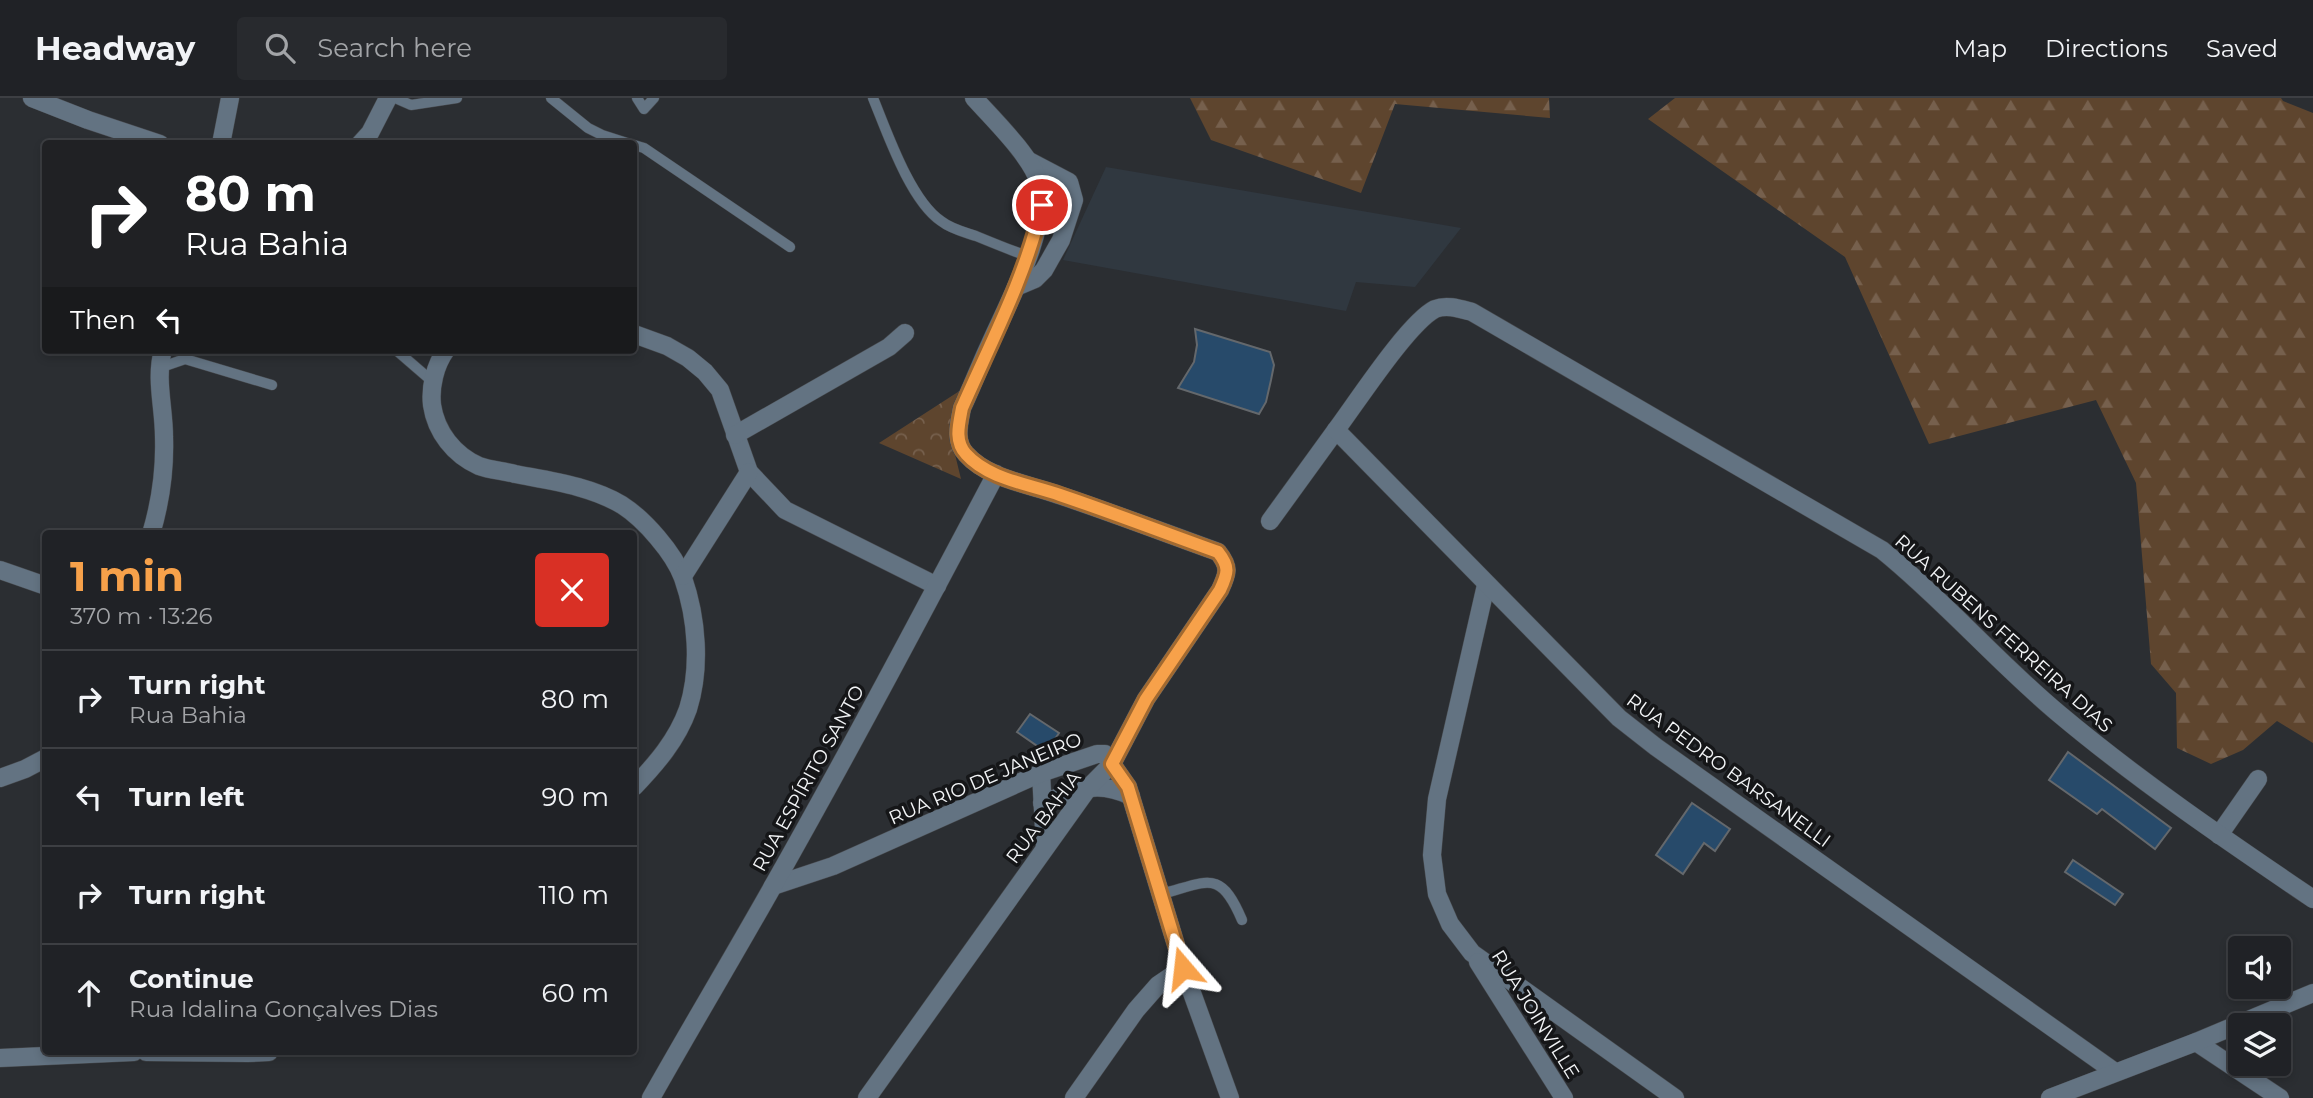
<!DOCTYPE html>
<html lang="en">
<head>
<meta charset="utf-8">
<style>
	body { margin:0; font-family:Montserrat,sans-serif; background:#282a2e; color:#f1f3f6; height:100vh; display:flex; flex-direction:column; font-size:26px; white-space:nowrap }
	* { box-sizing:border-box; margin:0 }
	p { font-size:23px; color:#a2a4a7 }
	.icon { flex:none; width:38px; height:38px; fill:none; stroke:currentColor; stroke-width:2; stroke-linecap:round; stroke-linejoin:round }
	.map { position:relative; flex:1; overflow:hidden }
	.details { position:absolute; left:42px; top:432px; width:595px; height:525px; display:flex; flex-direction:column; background:#202226; border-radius:7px; box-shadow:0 4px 10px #0003,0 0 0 2px #3d3f43 }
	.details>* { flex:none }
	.hud { position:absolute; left:42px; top:42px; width:595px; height:214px; border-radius:7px; box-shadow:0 4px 10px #0003,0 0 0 2px #3d3f43; background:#202124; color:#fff; overflow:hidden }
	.tools { position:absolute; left:2228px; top:838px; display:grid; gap:14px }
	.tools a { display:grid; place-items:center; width:63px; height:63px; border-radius:7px; background:#202226; box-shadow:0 4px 10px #0003,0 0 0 2px #3d3f43; font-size:35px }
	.pin { position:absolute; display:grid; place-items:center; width:60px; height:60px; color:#fff; margin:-30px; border:4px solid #fff; border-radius:50%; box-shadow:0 2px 7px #0007 }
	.me { position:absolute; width:77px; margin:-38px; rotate:343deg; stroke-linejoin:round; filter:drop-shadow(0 0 5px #0008) }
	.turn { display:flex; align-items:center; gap:24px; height:147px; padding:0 28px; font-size:32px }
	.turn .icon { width:91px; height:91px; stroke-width:2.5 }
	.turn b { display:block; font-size:49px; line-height:60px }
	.then { display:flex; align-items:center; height:66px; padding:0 28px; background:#0003; gap:14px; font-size:26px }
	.round { display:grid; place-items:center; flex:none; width:74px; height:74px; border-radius:7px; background:#282a2e }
	.overview { display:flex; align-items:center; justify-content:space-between; height:119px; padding:0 28px }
	h1 { font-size:42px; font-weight:700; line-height:52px; color:#f7a14a }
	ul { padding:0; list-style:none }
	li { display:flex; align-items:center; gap:21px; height:98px; padding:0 28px; border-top:2px solid #3d3f43 }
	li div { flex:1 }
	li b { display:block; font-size:26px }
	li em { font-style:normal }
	header { display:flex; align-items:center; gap:42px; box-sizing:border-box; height:98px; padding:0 35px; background:#202226; border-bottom:2px solid #3d3f43 }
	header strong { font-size:33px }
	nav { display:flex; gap:38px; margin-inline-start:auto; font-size:24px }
	.search { width:490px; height:63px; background:#282a2e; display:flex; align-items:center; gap:18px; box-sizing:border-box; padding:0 24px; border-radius:7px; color:#a2a4a7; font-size:26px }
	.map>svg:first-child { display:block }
	.built { fill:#303840 }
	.forest { fill:url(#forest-firs) }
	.park { fill:url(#park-crowns) }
	.building { fill:#274a6a; stroke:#64686c; stroke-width:2 }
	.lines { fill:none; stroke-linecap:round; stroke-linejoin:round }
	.service-casing { stroke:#474a4e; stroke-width:11 }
	.minor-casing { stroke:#474a4e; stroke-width:19 }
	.service { stroke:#637382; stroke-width:10 }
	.minor { stroke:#637382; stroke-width:18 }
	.route-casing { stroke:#a16930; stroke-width:18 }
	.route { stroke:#f7a14a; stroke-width:12 }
	.labels { text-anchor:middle; stroke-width:7; stroke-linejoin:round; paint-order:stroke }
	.street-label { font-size:19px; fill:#f3f5f7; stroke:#151618 }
</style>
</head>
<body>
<header>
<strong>Headway</strong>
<div class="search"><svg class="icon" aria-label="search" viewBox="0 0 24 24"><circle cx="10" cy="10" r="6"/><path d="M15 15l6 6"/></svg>Search here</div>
<nav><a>Map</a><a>Directions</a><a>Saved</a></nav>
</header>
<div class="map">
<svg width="2313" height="1000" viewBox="0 0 2313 1000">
	<defs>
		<pattern id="forest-firs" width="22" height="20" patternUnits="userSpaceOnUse" patternTransform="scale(1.75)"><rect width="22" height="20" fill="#5e452e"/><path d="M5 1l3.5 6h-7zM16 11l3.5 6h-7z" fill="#76604d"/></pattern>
		<pattern id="park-crowns" width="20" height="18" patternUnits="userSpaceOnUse" patternTransform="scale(1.75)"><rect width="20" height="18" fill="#5e452e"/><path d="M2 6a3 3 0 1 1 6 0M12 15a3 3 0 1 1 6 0" fill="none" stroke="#76604d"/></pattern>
	</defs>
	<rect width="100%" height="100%" fill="#2b2e32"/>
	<path class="built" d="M1106,69L1461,130L1415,189L1356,184L1346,213L1063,162Z"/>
	<g class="forest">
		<path d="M1190,0H1549L1550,20L1395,6L1361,95L1211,42Z"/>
		<path d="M1675,0H2281L2283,3L2313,15V645L2277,623L2243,652L2211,666L2177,650L2176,595L2151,566L2136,385L2096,302L1929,346L1845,159L1648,21Z"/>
	</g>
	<path class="park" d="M961,292L951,340L961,381L879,345Z"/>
	<g class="building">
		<path d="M1195,231L1270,254L1274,267L1271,282L1266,304L1259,316L1178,290L1194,264L1197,247Z"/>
		<path d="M1030,616L1059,635L1046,654L1017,634Z"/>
		<path d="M2068,654L2171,730L2155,751L2102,711L2097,716L2049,682Z"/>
		<path d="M1692,705L1730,731L1715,753L1704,745L1683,776L1656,757Z"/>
		<path d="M2073,762L2123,796L2115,807L2065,774Z"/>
	</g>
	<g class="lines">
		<defs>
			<g id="service">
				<path d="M395,0L411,7L457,0"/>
				<path d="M551,0L588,30L602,37L630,46"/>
				<path d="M637,0L644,11L654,0"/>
				<path d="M873,0C887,34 910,102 941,123C951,131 964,134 976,138C993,145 1010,152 1027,158"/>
				<path d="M634,47L644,50L790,149"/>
				<path d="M396,252L433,284"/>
				<path d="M159,270L185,261L272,287"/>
				<path d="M1161,796C1208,784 1220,770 1242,822"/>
			</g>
			<g id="minor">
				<path d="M32,0L88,22L160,46"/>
				<path d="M221,46L230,0"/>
				<path d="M360,46L370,35L388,0"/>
				<path d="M1016,189L1035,181L1044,172L1061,142L1074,102L1069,84L1029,63"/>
				<path d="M634,236L667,248L688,260L705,274L720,292L749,374L785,412L937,488"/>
				<path d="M446,252C435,267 430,289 432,307C436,334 454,357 479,368C490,372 504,373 515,376C551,383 590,388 622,407C644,421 674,455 683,480C697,520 701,570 688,611C677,642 656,666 634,689"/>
				<path d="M735,337L889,249L905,235"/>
				<path d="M1270,423L1336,332"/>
				<path d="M151,436C160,406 165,370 164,339C164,309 155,281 163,252"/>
				<path d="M0,472L46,488"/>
				<path d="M683,478L749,374"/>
				<path d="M1486,487L1437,701L1432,757L1437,796L1450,826L1472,855L1675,1000"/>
				<path d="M1041,675L1045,750"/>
				<path d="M0,680L25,671L46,660"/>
				<path d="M1042,705C1079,693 1094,681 1131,698"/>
				<path d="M2219,737L2258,681"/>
				<path d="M773,788L833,768L1041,675L1097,656H1105L1128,689L1183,870L1230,1000"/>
				<path d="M1478,864L1564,1000"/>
				<path d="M2196,944L2280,1000"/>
				<path d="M146,954L248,955L269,954"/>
				<path d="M0,960L134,954"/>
				<path d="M2115,974L1656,649L1619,620L1336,332C1357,304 1408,225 1435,211C1447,206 1461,211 1472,214L1882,452C1944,502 1997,564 2058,615C2139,683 2226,742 2313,801"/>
				<path d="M651,1000C691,929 733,859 773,788C850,652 923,514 996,376"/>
				<path d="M867,1000L1089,689L1112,666L1146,601L1220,492C1228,475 1230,469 1218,454C1165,435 1113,415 1059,397C1029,386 988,381 966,356C954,343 959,326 962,310C972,289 980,267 990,246C1008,205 1050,129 1039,85C1032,59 993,21 974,0"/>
				<path d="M1074,1000L1136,912L1158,887L1183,870"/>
				<path d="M2050,1000L2196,944L2313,895"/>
			</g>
		</defs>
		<use href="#service" class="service-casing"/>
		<use href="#minor" class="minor-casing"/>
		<use href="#service" class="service"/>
		<use href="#minor" class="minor"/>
	</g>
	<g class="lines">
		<defs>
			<path id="route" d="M1042,107C1026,178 991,244 962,310C959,326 954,343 966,356C988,381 1029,386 1060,397C1113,415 1165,435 1218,454C1230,469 1228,475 1220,492L1146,601L1112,666L1128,689L1183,870"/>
		</defs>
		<use href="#route" class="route-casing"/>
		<use href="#route" class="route"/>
	</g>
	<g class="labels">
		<g class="street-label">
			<text transform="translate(2004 535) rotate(42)" y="7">RUA RUBENS FERREIRA DIAS</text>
			<text transform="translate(1729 672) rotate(36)" y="7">RUA PEDRO BARSANELLI</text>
			<text transform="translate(808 680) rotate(-61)" y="7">RUA ESPÍRITO SANTO</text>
			<text transform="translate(985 680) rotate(-23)" y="7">RUA RIO DE JANEIRO</text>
			<text transform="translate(1043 719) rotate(-53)" y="7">RUA BAHIA</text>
			<text transform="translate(1536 916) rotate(58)" y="7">RUA JOINVILLE</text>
		</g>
	</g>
</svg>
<div class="tools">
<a><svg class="icon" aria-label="sound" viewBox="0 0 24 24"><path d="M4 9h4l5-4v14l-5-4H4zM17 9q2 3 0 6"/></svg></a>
<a><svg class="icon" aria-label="layers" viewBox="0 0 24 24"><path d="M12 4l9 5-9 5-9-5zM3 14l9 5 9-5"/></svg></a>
</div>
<div class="pin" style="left:1042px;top:107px;background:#d93025"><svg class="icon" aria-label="arrive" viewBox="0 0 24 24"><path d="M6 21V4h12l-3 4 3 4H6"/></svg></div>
<svg class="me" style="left:1183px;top:870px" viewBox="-20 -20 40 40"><path d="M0-17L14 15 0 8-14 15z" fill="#f7a14a" stroke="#fff" stroke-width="4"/></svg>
<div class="hud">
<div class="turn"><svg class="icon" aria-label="right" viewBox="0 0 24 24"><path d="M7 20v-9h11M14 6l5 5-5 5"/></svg><div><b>80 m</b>Rua Bahia</div></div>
<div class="then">Then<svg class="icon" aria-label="left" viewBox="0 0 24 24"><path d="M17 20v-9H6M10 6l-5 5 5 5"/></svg></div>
</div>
<section class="details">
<div class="overview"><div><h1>1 min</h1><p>370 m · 13:26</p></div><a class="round" style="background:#d93025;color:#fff"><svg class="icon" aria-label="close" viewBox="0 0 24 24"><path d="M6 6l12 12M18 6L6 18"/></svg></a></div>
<ul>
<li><svg class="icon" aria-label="right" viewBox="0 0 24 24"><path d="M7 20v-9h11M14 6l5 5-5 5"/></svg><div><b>Turn right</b><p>Rua Bahia</p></div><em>80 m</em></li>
<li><svg class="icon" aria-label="left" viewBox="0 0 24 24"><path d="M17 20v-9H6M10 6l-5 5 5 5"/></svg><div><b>Turn left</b></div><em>90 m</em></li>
<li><svg class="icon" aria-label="right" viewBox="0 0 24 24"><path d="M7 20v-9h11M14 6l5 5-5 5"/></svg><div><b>Turn right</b></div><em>110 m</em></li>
<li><svg class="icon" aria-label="ahead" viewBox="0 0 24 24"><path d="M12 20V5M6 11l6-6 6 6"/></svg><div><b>Continue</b><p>Rua Idalina Gonçalves Dias</p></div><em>60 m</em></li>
</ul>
</section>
</div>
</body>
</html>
